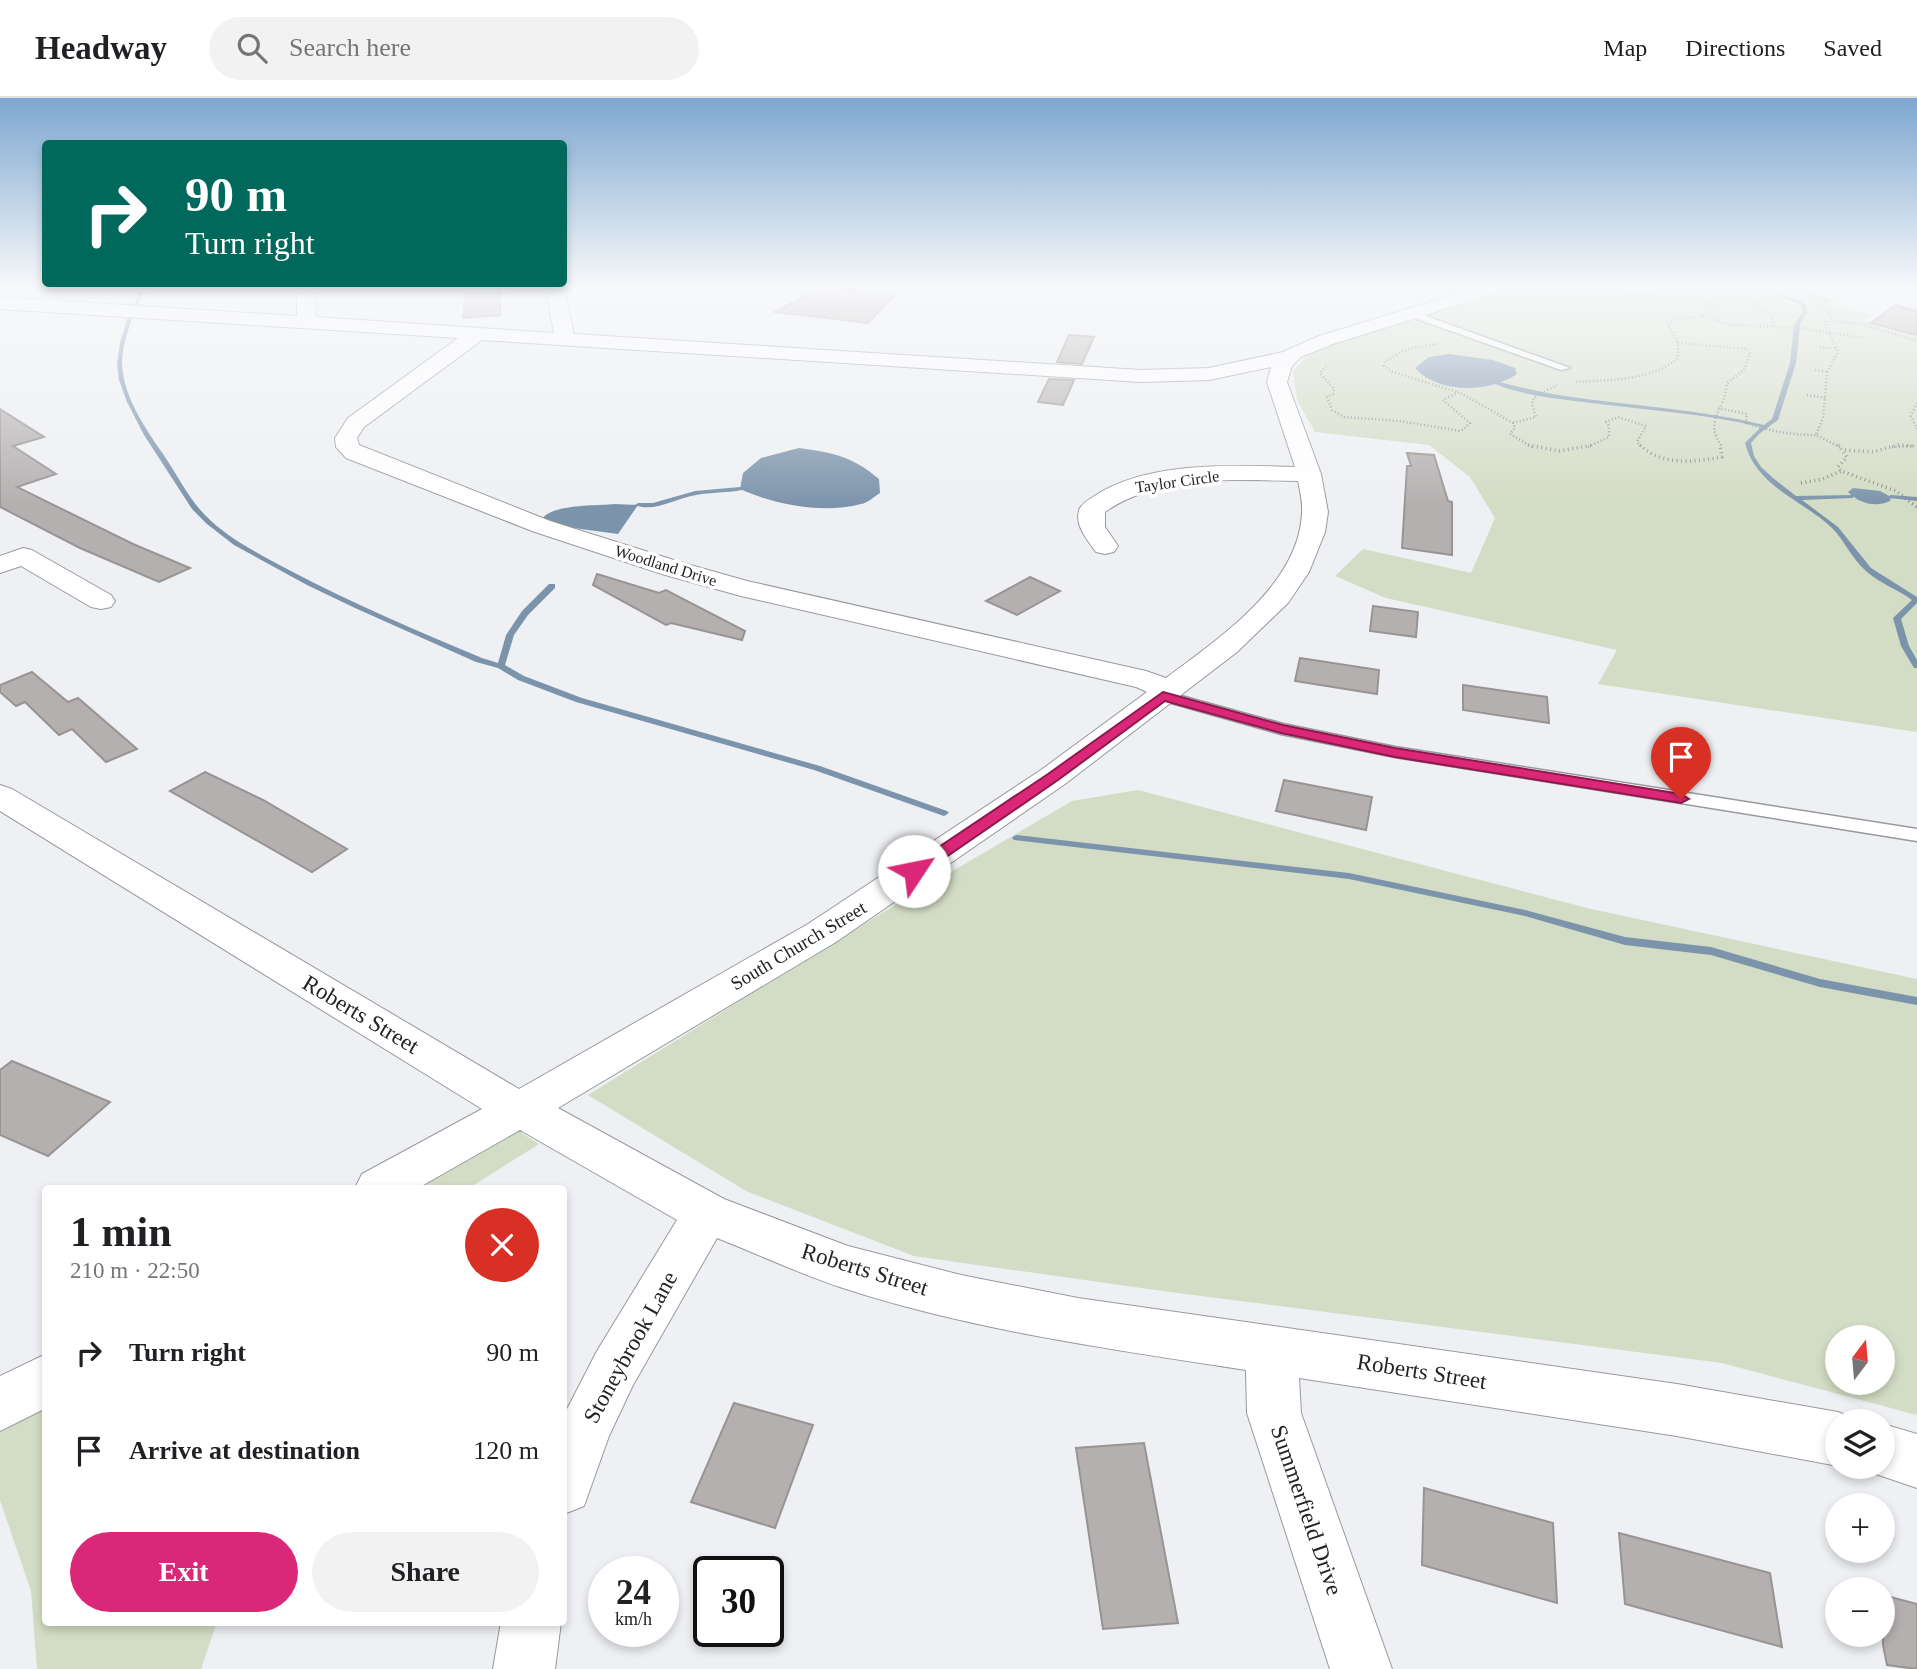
<!DOCTYPE html>
<html lang="en">
<head>
<meta charset="utf-8">
<style>
	body { margin:0; font-family:"Times New Roman",serif; background:#f2f2f2; color:#202124; height:100vh; display:flex; flex-direction:column; font-size:26px; white-space:nowrap }
	* { box-sizing:border-box; margin:0 }
	p { font-size:23px; color:#757577 }
	.icon { flex:none; width:38px; height:38px; fill:none; stroke:currentColor; stroke-width:2; stroke-linecap:round; stroke-linejoin:round }
	.map { position:relative; flex:1; overflow:hidden }
	.details { position:absolute; left:42px; top:1087px; width:525px; height:441px; display:flex; flex-direction:column; background:#fff; border-radius:7px; box-shadow:0 4px 10px #0003 }
	.details>* { flex:none }
	.top-card { position:absolute; left:42px; top:42px; width:525px; height:147px; border-radius:7px; box-shadow:0 4px 10px #0003; background:#00695c; color:#fff; overflow:hidden }
	.needle { width:46px; rotate:16deg }
	.buttons { position:absolute; left:1825px; top:1227px; display:grid; gap:14px }
	.buttons a { display:grid; place-items:center; width:70px; height:70px; border-radius:50%; background:#fff; box-shadow:0 4px 10px #0003; font-size:35px }
	.speed { position:absolute; left:588px; top:1458px; display:flex; gap:14px; font-size:35px; font-weight:700; text-align:center }
	.speed>* { display:grid; place-content:center; width:91px; height:91px; border-radius:50%; background:#fff; box-shadow:0 4px 10px #0003; line-height:1 }
	.speed small { font-size:18px; font-weight:400 }
	.speed .limit { border:4px solid #111; border-radius:10px; background:#fff; color:#111 }
	.pin { position:absolute; display:grid; place-items:center; width:60px; height:60px; color:#fff; margin:-72px -30px; border-radius:50% 50% 50% 0; rotate:-45deg; box-shadow:0 0 7px #0007 }
	.pin .icon { rotate:45deg }
	.me { position:absolute; width:77px; margin:-38px; rotate:56deg; stroke-linejoin:round; filter:drop-shadow(0 0 5px #0008) }
	.turn { display:flex; align-items:center; gap:24px; height:147px; padding:0 28px; font-size:32px }
	.turn .icon { width:91px; height:91px; stroke-width:2.5 }
	.turn b { display:block; font-size:49px; line-height:60px }
	.round { display:grid; place-items:center; flex:none; width:74px; height:74px; border-radius:37px; background:#f2f2f2 }
	.head { display:flex; align-items:center; justify-content:space-between; height:119px; padding:0 28px }
	h1 { font-size:42px; font-weight:700; line-height:52px }
	.primary-button { display:flex; gap:14px; margin-top:auto; padding:14px 28px }
	.primary-button a { flex:1; height:80px; border-radius:42px; background:#db2777; color:#fff; font-size:28px; font-weight:700; line-height:80px; text-align:center }
	.primary-button a+a { background:#f2f2f2; color:#202124 }
	ul { padding:0; list-style:none }
	li { display:flex; align-items:center; gap:21px; height:98px; padding:0 28px }
	li div { flex:1 }
	li b { display:block; font-size:26px }
	li em { font-style:normal }
	header { display:flex; align-items:center; gap:42px; box-sizing:border-box; height:98px; padding:0 35px; background:#fff; border-bottom:2px solid #e0e0e0 }
	header strong { font-size:33px }
	nav { display:flex; gap:38px; margin-inline-start:auto; font-size:24px }
	.search { width:490px; height:63px; background:#f2f2f2; display:flex; align-items:center; gap:18px; box-sizing:border-box; padding:0 24px; border-radius:38px; color:#757577; font-size:26px }
	.map>svg:first-child { display:block }
	.green { fill:#d3dcc4; fill-rule:evenodd }
	.water { fill:#7c94ab }
	.lines { fill:none; stroke-linecap:round; stroke-linejoin:round }
	.stream { fill:#7c94ab; fill-rule:evenodd }
	.building { fill:#b5b0b0; stroke:#989493; stroke-width:2 }
	.service-casing { stroke:#979a9d; stroke-width:3 }
	.minor-casing { stroke:#979a9d; stroke-width:2 }
	.path-far1 { stroke:#87888a; stroke-width:2.5; stroke-dasharray:1 2.5; stroke-linecap:butt }
	.path { stroke:#87888a; stroke-width:3.5; stroke-dasharray:1 3.5; stroke-linecap:butt }
	.service { fill:#fff; fill-rule:evenodd }
	.minor { fill:#fff; fill-rule:evenodd }
	.route { fill:#db2777; stroke:#8e194d; stroke-width:2 }
	.labels { text-anchor:middle; stroke-width:7; stroke-linejoin:round; paint-order:stroke }
	.far-street-label { font-size:16px; fill:#232425; stroke:#fff }
	.street-label { font-size:19px; fill:#232425; stroke:#fff }
	.near-street-label { font-size:23px; fill:#232425; stroke:#fff }
</style>
</head>
<body>
<header>
<strong>Headway</strong>
<div class="search"><svg class="icon" aria-label="search" viewBox="0 0 24 24"><circle cx="10" cy="10" r="6"/><path d="M15 15l6 6"/></svg>Search here</div>
<nav><a>Map</a><a>Directions</a><a>Saved</a></nav>
</header>
<div class="map">
<svg width="1917" height="1571" viewBox="0 0 1917 1571">
	<rect width="100%" height="100%" fill="#eef0f3"/>
	<g class="green">
		<path d="M1523,189H1787L1837,202L1831,206L1873,217L1863,222L1917,237V634L1598,586L1617,552L1386,500L1335,478L1363,451L1471,475L1495,420L1470,379L1429,347L1315,334L1297,302L1293,273L1306,259L1346,241Z"/>
		<path d="M1138,692L1591,811L1917,881V1317L1722,1265L1170,1194L914,1158L746,1093L588,997L903,802L1072,703ZM1838,1239H1883V1284H1838Z"/>
		<path d="M512,1029L539,1046L469,1090H416Z"/>
		<path d="M45,1308L46,1524H217L201,1571H37L31,1493L0,1402V1335Z"/>
	</g>
	<g class="water">
		<path d="M1449,256L1493,262L1515,270L1517,276C1489,295 1438,296 1415,270L1429,259Z"/>
		<path d="M799,350C834,355 852,358 879,381L880,395C874,399 867,405 861,406C823,416 775,407 740,391L743,375L761,360Z"/>
		<path d="M1853,390L1880,393L1891,399L1890,403C1875,410 1859,405 1848,394Z"/>
		<path d="M614,406L638,407L618,436L551,427L542,421C552,406 596,408 614,406Z"/>
	</g>
	<g class="lines">
		<g class="stream">
			<path d="M142,189H146L136,210L132,211Z"/>
			<path d="M1757,189H1762L1805,205L1807,214L1800,227L1796,265L1778,322L1759,336L1751,345L1754,358L1761,369L1773,380L1796,398L1854,397V399L1852,400L1802,402L1838,429L1871,470L1917,499V505L1901,521L1909,548L1917,562V570H1914L1901,548L1893,520L1912,502C1897,491 1879,485 1866,473C1852,461 1845,443 1832,430C1803,402 1756,389 1745,345L1761,329C1702,315 1643,312 1583,304C1555,300 1519,297 1493,285L1496,283C1519,289 1542,295 1565,298C1632,308 1699,311 1764,327L1772,321L1790,265L1794,227L1803,214L1801,207Z"/>
			<path d="M130,218L132,219C128,234 122,249 122,265C123,298 145,330 163,356C177,376 188,400 205,417C228,441 260,456 289,472C352,505 417,533 482,560L498,565L506,537L522,513L549,486H555V490L528,517L514,537L505,567L524,578L582,600L820,668L947,713L949,715L944,718L941,717L814,672L576,604L518,582L498,570L476,564L355,510L307,487L234,447L207,426L192,411L144,337L127,304L119,282L117,265L120,245L128,219Z"/>
			<path d="M740,389L743,391L742,392C727,395 711,394 696,397C676,400 654,415 635,407L638,405H653L695,393Z"/>
			<path d="M1891,397L1917,399V403L1889,400V398Z"/>
			<path d="M1017,737L1349,775L1525,812L1625,839L1711,849L1820,881L1917,899V907L1820,889L1711,857L1625,847L1525,818L1349,781L1014,742L1012,740L1014,738Z"/>
		</g>
	</g>
	<g class="building">
		<path d="M466,189H500V217L463,220Z"/>
		<path d="M821,189H827L897,195L868,225L775,214Z"/>
		<path d="M1895,207L1917,213V237L1871,225Z"/>
		<path d="M1069,237L1094,239L1082,266L1057,264Z"/>
		<path d="M1049,281L1074,282L1063,307L1038,304Z"/>
		<path d="M0,311L44,339L13,348L56,376L17,389L133,446L190,470L159,484L80,450L0,409Z"/>
		<path d="M1407,355L1434,357L1448,403L1452,404V457L1402,450L1407,368H1411Z"/>
		<path d="M597,476L659,495L666,492L745,533L742,542L671,525L666,527L593,487Z"/>
		<path d="M1030,479L1060,493L1017,517L986,503Z"/>
		<path d="M1373,508L1418,514L1416,539L1370,533Z"/>
		<path d="M1300,560L1379,572L1377,596L1295,583Z"/>
		<path d="M32,574L68,604L78,600L137,651L106,664L72,631L59,637L25,604L16,608L0,594V587Z"/>
		<path d="M1463,587L1547,599L1549,625L1463,612Z"/>
		<path d="M205,674L263,702L347,751L312,774L170,693Z"/>
		<path d="M1284,682L1372,699L1366,732L1276,713Z"/>
		<path d="M12,963L110,1004L48,1058L0,1037V972Z"/>
		<path d="M734,1305L813,1327L775,1430L691,1404Z"/>
		<path d="M1144,1345L1178,1525L1103,1531L1076,1350Z"/>
		<path d="M1424,1390L1553,1425L1557,1505L1422,1467Z"/>
		<path d="M1619,1435L1770,1475L1782,1549L1625,1506Z"/>
		<path d="M1883,1497L1917,1506V1571L1887,1567L1883,1547Z"/>
	</g>
	<g class="lines">
		<defs>
			<g id="service">
				<path d="M1614,189H1670C1657,197 1625,198 1614,189Z"/>
				<path d="M1406,213H1412L1570,270L1561,272L1406,217Z"/>
				<path d="M1163,593L1283,626L1395,649L1917,731V743L1395,659L1281,636L1157,601L1155,598L1157,595Z"/>
			</g>
			<g id="minor">
				<path d="M297,189H315L316,219L554,235L545,189H563L574,236L1141,272L1209,270L1283,254L1319,238L1479,189H1505L1502,193L1333,246L1301,259L1292,268L1287,284L1321,376L1328,414L1325,434L1309,474L1288,505L1237,554L1065,686L836,844L558,1010L724,1101L848,1148L961,1177L1078,1200L1677,1286L1838,1314L1858,1323H1838V1368L1677,1338L1299,1280L1301,1315L1392,1571H1330L1247,1315L1246,1272C1111,1251 976,1233 846,1191C802,1177 760,1157 717,1140L633,1287L609,1338L584,1408L564,1416V1317L597,1253L677,1122L520,1032L418,1090H355L362,1076L482,1011L0,713V687L12,691L519,991L808,826L1041,672L1147,594L1136,589L741,498L662,476L532,433L346,360L336,349L335,340L348,320L458,240L0,211V199L297,218ZM482,242L1141,284L1209,282L1271,269L1267,284L1295,369C1232,367 1146,363 1093,399C1088,402 1083,405 1080,410C1073,426 1087,441 1096,454L1105,456L1114,454L1118,448L1105,429V414C1159,376 1234,382 1298,383C1300,393 1303,405 1302,415C1299,487 1218,541 1166,580L1146,573L747,483L680,464L550,423L359,347L357,340L364,329Z"/>
				<path d="M23,450L32,452L111,497L115,503L111,509L101,511L91,509L21,468L0,475V458Z"/>
				<path d="M46,1256V1310L0,1333V1278Z"/>
				<path d="M1883,1326L1917,1336V1390L1864,1372L1862,1368H1883Z"/>
				<path d="M501,1524H561L555,1571H493Z"/>
			</g>
		</defs>
		<use href="#service" class="service-casing"/>
		<use href="#minor" class="minor-casing"/>
		<g class="path-far1">
			<path d="M1731,189L1771,216L1774,228"/>
			<path d="M1796,189L1806,196L1828,202L1816,207L1830,211L1827,215L1832,221"/>
			<path d="M1704,204L1718,208L1703,218L1731,227L1800,230L1863,240"/>
			<path d="M1678,245L1747,251L1750,256L1744,272L1727,285C1725,313 1703,321 1722,349"/>
			<path d="M1437,246L1408,251L1385,263L1384,268L1393,274L1457,294"/>
			<path d="M1820,249L1837,251"/>
			<path d="M1326,268L1320,275L1334,291L1333,296L1327,299L1332,312L1344,319L1399,323L1461,333L1470,325L1443,302L1459,294L1513,325L1515,330L1510,336L1532,349"/>
			<path d="M1815,272L1828,274"/>
			<path d="M1576,284C1609,282 1651,283 1678,260V245L1668,226L1673,222L1703,218"/>
			<path d="M1807,297L1826,300"/>
			<path d="M1917,305L1911,318L1917,331"/>
			<path d="M1718,310L1747,316L1746,325C1769,333 1792,337 1816,337"/>
			<path d="M1513,325L1536,319L1532,306L1534,299L1557,287"/>
			<path d="M1588,349L1609,339V328L1606,324L1618,319L1646,328L1637,344L1642,349"/>
			<path d="M1840,349L1816,337L1823,320L1827,275L1838,254L1824,223L1858,225L1917,243"/>
			<path d="M1892,349L1916,348"/>
		</g>
		<g class="path">
			<path d="M1528,347L1559,353L1593,347"/>
			<path d="M1640,347C1661,368 1695,364 1722,359L1720,347"/>
			<path d="M1838,347L1847,359L1838,369L1841,373L1896,393L1917,409"/>
			<path d="M1845,352L1873,354L1898,347L1916,348"/>
			<path d="M1801,385L1823,381L1841,373"/>
		</g>
		<use href="#service" class="service"/>
		<use href="#minor" class="minor"/>
	</g>
	<linearGradient id="sky" x2="0" y2="1"><stop stop-color="#7da7d0"/><stop offset="0.46" stop-color="#f7f8fa"/><stop offset="1" stop-color="#f7f8fa" stop-opacity="0"/></linearGradient>
	<rect width="1917" height="408" fill="url(#sky)"/>
	<path class="route" d="M1163,594L1283,627L1395,650L1681,696L1689,701L1681,705L1395,659L1281,635L1165,603L1058,682L920,777H909L906,773L909,769L1048,676Z"/>
	<g class="labels">
		<g class="far-street-label">
			<text transform="translate(1177 383) rotate(-8)" y="6">Taylor Circle</text>
			<text transform="translate(666 467) rotate(17)" y="6">Woodland Drive</text>
		</g>
		<g class="street-label">
			<text transform="translate(798 847) rotate(-31)" y="7">South Church Street</text>
		</g>
		<g class="near-street-label">
			<text transform="translate(361 916) rotate(31)" y="8">Roberts Street</text>
			<text transform="translate(865 1171) rotate(17)" y="8">Roberts Street</text>
			<text transform="translate(630 1249) rotate(-61)" y="8">Stoneybrook Lane</text>
			<text transform="translate(1422 1273) rotate(9)" y="8">Roberts Street</text>
			<text transform="translate(1307 1412) rotate(71)" y="8">Summerfield Drive</text>
		</g>
	</g>
</svg>
<div class="buttons">
<a><svg class="needle" viewBox="-14 -14 28 28"><path d="M0-13l5 13h-10z" fill="#e53935"/><path d="M0 13l5-13h-10z" fill="#757577"/></svg></a>
<a><svg class="icon" aria-label="layers" viewBox="0 0 24 24"><path d="M12 4l9 5-9 5-9-5zM3 14l9 5 9-5"/></svg></a>
<a>+</a>
<a>−</a>
</div>
<div class="speed"><div>24<small>km/h</small></div><div class="limit">30</div></div>
<div class="pin" style="left:1681px;top:701px;background:#d93025"><svg class="icon" aria-label="arrive" viewBox="0 0 24 24"><path d="M6 21V4h12l-3 4 3 4H6"/></svg></div>
<svg class="me" style="left:914px;top:773px" viewBox="-20 -20 40 40"><circle r="19" fill="#fff"/><path d="M0-13L10 11 0 6-10 11z" fill="#db2777"/></svg>
<div class="top-card">
<div class="turn"><svg class="icon" aria-label="right" viewBox="0 0 24 24"><path d="M7 20v-9h11M14 6l5 5-5 5"/></svg><div><b>90 m</b>Turn right</div></div>
</div>
<section class="details">
<div class="head"><div><h1>1 min</h1><p>210 m · 22:50</p></div><a class="round" style="background:#d93025;color:#fff"><svg class="icon" aria-label="close" viewBox="0 0 24 24"><path d="M6 6l12 12M18 6L6 18"/></svg></a></div>
<ul>
<li><svg class="icon" aria-label="right" viewBox="0 0 24 24"><path d="M7 20v-9h11M14 6l5 5-5 5"/></svg><div><b>Turn right</b></div><em>90 m</em></li>
<li><svg class="icon" aria-label="arrive" viewBox="0 0 24 24"><path d="M6 21V4h12l-3 4 3 4H6"/></svg><div><b>Arrive at destination</b></div><em>120 m</em></li>
</ul>
<div class="primary-button"><a>Exit</a><a>Share</a></div>
</section>
</div>
</body>
</html>
